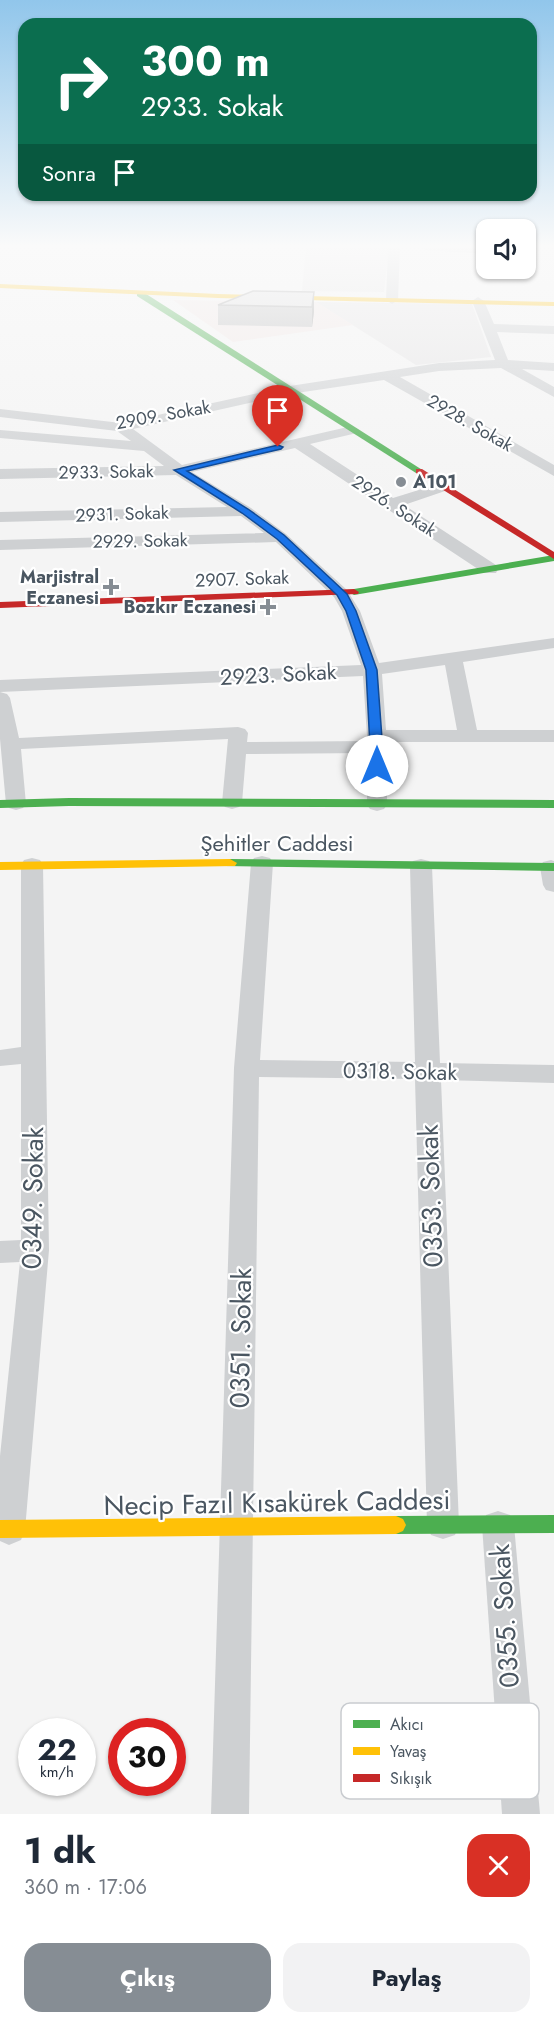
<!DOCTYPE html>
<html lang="tr">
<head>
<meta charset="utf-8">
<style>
	body { margin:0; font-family:Jost,sans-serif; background:#f2f2f3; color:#1f2937; height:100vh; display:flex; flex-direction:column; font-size:22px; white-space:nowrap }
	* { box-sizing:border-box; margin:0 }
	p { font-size:20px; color:#747a83 }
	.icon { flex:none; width:33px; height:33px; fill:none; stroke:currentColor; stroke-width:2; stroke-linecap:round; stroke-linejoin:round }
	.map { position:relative; height:1814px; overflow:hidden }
	.details { display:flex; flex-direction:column; background:#fff; flex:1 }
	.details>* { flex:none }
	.banner { position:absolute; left:18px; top:18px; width:519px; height:183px; border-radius:18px; box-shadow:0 2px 4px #0004; background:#0b6e4f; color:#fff; overflow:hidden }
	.tools { position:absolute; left:476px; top:219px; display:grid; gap:12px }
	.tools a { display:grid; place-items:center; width:60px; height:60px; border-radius:12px; background:#fff; box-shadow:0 2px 4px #0004; font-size:30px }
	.speed { position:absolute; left:18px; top:1718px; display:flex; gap:12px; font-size:30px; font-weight:700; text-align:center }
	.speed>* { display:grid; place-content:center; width:78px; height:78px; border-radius:50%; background:#fff; box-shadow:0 2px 4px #0004; line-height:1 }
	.speed small { font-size:15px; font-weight:400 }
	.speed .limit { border:9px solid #d22; background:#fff; color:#111 }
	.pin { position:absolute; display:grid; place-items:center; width:51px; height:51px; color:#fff; margin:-62px -26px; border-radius:50% 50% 50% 0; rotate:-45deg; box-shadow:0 0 6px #0007 }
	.pin .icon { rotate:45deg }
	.me { position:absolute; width:66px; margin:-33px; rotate:0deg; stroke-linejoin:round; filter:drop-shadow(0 0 4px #0008) }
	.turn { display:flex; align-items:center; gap:21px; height:126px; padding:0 24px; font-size:27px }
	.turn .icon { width:78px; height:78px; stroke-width:2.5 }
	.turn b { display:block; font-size:42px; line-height:51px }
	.then { display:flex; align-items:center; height:57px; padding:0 24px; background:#0003; gap:12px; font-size:22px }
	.round { display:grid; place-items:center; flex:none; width:63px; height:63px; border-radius:18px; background:#f2f2f3 }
	.headline { display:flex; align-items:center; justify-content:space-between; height:102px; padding:0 24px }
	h1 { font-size:36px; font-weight:700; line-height:45px }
	.primary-button { display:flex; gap:12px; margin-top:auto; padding:12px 24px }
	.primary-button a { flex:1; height:69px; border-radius:18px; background:#868d94; color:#fff; font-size:24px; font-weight:700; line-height:69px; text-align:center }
	.primary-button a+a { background:#f2f2f3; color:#1f2937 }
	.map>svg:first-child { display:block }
	.education { fill:#e6e5e6 }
	.medical { fill:#f1e7e6 }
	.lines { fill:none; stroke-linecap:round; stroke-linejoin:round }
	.street { fill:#ced0d2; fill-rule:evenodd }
	.fast { fill:#4caf50; fill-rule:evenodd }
	.slow { fill:#ffc107; fill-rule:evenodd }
	.jam { fill:#c62828; fill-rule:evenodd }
	.wall { fill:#bebebf }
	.shaded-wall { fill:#9b9b9b }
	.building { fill:#ddddde; stroke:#9b9b9b; stroke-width:1.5 }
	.route { fill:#1a73e8; stroke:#114b97; stroke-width:1.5 }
	.poi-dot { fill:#868d94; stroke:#fff; stroke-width:2 }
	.labels { text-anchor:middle; stroke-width:4.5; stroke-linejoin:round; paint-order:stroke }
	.far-street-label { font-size:18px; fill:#4a5661; stroke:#fff }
	.far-poi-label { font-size:18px; font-weight:bold; fill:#4a5661; stroke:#fff; text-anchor:end }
	.street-label { font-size:22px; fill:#4a5661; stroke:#fff }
	.near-street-label { font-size:27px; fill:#4a5661; stroke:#fff }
	.key { fill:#fff; stroke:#c9ccd0; stroke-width:1.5 }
	.key-label { font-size:16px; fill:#4a5661 }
</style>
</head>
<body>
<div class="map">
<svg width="554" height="1814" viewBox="0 0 554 1814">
	<rect width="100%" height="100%" fill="#f4f4f4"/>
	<g class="education">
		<path d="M306,247H389L384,292L302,291Z"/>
		<path d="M316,302L472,304L491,357L416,365Z"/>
	</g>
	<path class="medical" d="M173,300L316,302L353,325L233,342Z"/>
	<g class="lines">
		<g class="street">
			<path d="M388,247H400L398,300L392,304L386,300Z"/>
			<path d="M420,247L486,248V254L426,250Z"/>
			<path d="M478,297L484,301L494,324L554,326V334L497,332L508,360L554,363V371L522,369L554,387V397L501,368L439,371L400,377L554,465V476L384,380L290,394L133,429L182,465L352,426L359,430L357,433L310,444L393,498L438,484H448L451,487L448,490L404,505L496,565L498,569L496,573H484L295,448L192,472L251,508L286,534L347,590L360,611L379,663L554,638V648L463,662L477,730H554V742H387V805L384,809L377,811L370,809L367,805V753L246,754L242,803L239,807L232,809L225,807L222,803L228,739L21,749L26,804L23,808L16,810L9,808L6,804L0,739V692L7,694L10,698L19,738L238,727L245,729L248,733L247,742L367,741V736L363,676L0,692V680L361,665L342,611L334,597L276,542L0,550V540L264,533L241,516L0,522V512L227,507L176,475L0,479V469L164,466L144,451L0,438V430L131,441L117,431L0,417V409L121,423L290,386L439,363L495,360L472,301ZM445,665L457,730H386L382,674Z"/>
			<path d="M262,856L270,858L273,863L260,1060L415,1062L410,866L413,861L421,859L429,861L432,866L440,1063L554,1065V1083L441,1080L459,1525L455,1535L443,1539L431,1535L427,1525L415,1079L259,1077L249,1814H211L234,1068L251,863L254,858Z"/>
			<path d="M32,858L40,860L43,865L49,1250L25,1530L21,1540L9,1545L0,1541V1456L20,1262L0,1263V1241L21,1240V1064L0,1066V1050L21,1047V865L24,860Z"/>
			<path d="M551,860L554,861V892L546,890L543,885L540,867L543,862Z"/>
			<path d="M498,1511L510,1515L514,1525L540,1814H502L482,1525L486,1515Z"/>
		</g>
		<g class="fast">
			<path d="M137,292H143L424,471L416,473L137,296Z"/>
			<path d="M554,555V561L354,595L349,592L354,589Z"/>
			<path d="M69,798L554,800V808L69,806L0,808V800Z"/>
			<path d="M230,859L554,863V871L225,866L223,863Z"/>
			<path d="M554,1515V1533L396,1534L389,1531L386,1525L389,1519L396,1516Z"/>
		</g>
		<g class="slow">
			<path d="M0,284L218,294L554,302V306L218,298L0,288Z"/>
			<path d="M230,859L237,863L235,866L0,870V862Z"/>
			<path d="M396,1516L403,1519L406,1525L403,1531L396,1534L0,1538V1520Z"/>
		</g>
		<g class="jam">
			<path d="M416,469H422L554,552V559L416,473Z"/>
			<path d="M354,589L359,592L358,594L0,608V602Z"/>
		</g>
	</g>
	<path class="wall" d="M314,292V312L312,327L218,325V305Z"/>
	<path class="shaded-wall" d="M314,292V312L312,327V307Z"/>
	<path class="building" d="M253,291L314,292L312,307L218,305Z"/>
	<linearGradient id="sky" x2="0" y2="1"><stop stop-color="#91c6eb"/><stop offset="0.49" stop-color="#fafafa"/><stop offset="1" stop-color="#fafafa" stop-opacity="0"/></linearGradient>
	<rect width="554" height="501" fill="url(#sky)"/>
	<path class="route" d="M278,445L283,447L281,449L187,471L248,509L284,535L347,594L356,611L377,670L384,766L382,769H373L371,766L366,670L346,611L337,595L277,539L242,513L174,470Z"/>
	<g class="poi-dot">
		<circle cx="401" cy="482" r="6"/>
		<path d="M108 578h6v6h6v6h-6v6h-6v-6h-6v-6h6z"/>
		<path d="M265 598h6v6h6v6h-6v6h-6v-6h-6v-6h6z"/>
	</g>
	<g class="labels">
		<g class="far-street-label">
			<text transform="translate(163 415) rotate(-10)" y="6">2909. Sokak</text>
			<text transform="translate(470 423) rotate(30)" y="6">2928. Sokak</text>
			<text transform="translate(106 472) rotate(-1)" y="6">2933. Sokak</text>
			<text transform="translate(394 506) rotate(33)" y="6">2926. Sokak</text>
			<text transform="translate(122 514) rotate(-2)" y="6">2931. Sokak</text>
			<text transform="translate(140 541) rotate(-1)" y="6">2929. Sokak</text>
			<text transform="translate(242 579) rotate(-2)" y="6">2907. Sokak</text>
		</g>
		<g class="far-poi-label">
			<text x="413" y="488" text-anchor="start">A101</text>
			<text x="99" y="583">Marjistral<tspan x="99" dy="21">Eczanesi</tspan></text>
			<text x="256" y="613">Bozkır Eczanesi</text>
		</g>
		<g class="street-label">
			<text transform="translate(278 674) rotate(-3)" y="8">2923. Sokak</text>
			<text x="277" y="851">Şehitler Caddesi</text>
			<text transform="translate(400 1071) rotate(1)" y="8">0318. Sokak</text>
		</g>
		<g class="near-street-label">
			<text transform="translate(431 1196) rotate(-92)" y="9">0353. Sokak</text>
			<text transform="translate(33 1198) rotate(-89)" y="9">0349. Sokak</text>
			<text transform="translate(241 1338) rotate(-89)" y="9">0351. Sokak</text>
			<text transform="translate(277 1503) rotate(-1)" y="9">Necip Fazıl Kısakürek Caddesi</text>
			<text transform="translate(505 1616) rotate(-94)" y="9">0355. Sokak</text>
		</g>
	</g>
	<rect x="341" y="1703" width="198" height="96" rx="9" class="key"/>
	<rect x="353" y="1720" width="27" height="8" fill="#4caf50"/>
	<rect x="353" y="1747" width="27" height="8" fill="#ffc107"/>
	<rect x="353" y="1774" width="27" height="8" fill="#c62828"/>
	<g class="key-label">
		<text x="390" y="1730">Akıcı</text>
		<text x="390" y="1757">Yavaş</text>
		<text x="390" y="1784">Sıkışık</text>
	</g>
</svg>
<div class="tools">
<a><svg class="icon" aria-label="sound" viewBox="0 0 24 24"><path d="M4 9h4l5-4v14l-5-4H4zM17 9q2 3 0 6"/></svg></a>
</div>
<div class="speed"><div>22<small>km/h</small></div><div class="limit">30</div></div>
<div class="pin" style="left:278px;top:447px;background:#d93025"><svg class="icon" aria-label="arrive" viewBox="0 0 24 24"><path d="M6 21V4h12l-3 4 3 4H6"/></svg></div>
<svg class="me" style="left:377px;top:766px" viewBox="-20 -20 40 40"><circle r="19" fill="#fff"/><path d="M0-13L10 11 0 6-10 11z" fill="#1a73e8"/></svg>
<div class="banner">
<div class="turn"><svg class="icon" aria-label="right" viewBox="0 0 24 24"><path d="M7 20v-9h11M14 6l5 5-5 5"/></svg><div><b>300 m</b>2933. Sokak</div></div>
<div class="then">Sonra<svg class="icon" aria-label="arrive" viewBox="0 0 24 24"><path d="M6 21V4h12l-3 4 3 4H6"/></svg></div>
</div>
</div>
<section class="details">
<div class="headline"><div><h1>1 dk</h1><p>360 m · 17:06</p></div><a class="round" style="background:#d93025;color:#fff"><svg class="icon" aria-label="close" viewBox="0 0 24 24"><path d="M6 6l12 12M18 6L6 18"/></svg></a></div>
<div class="primary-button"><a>Çıkış</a><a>Paylaş</a></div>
</section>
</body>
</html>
